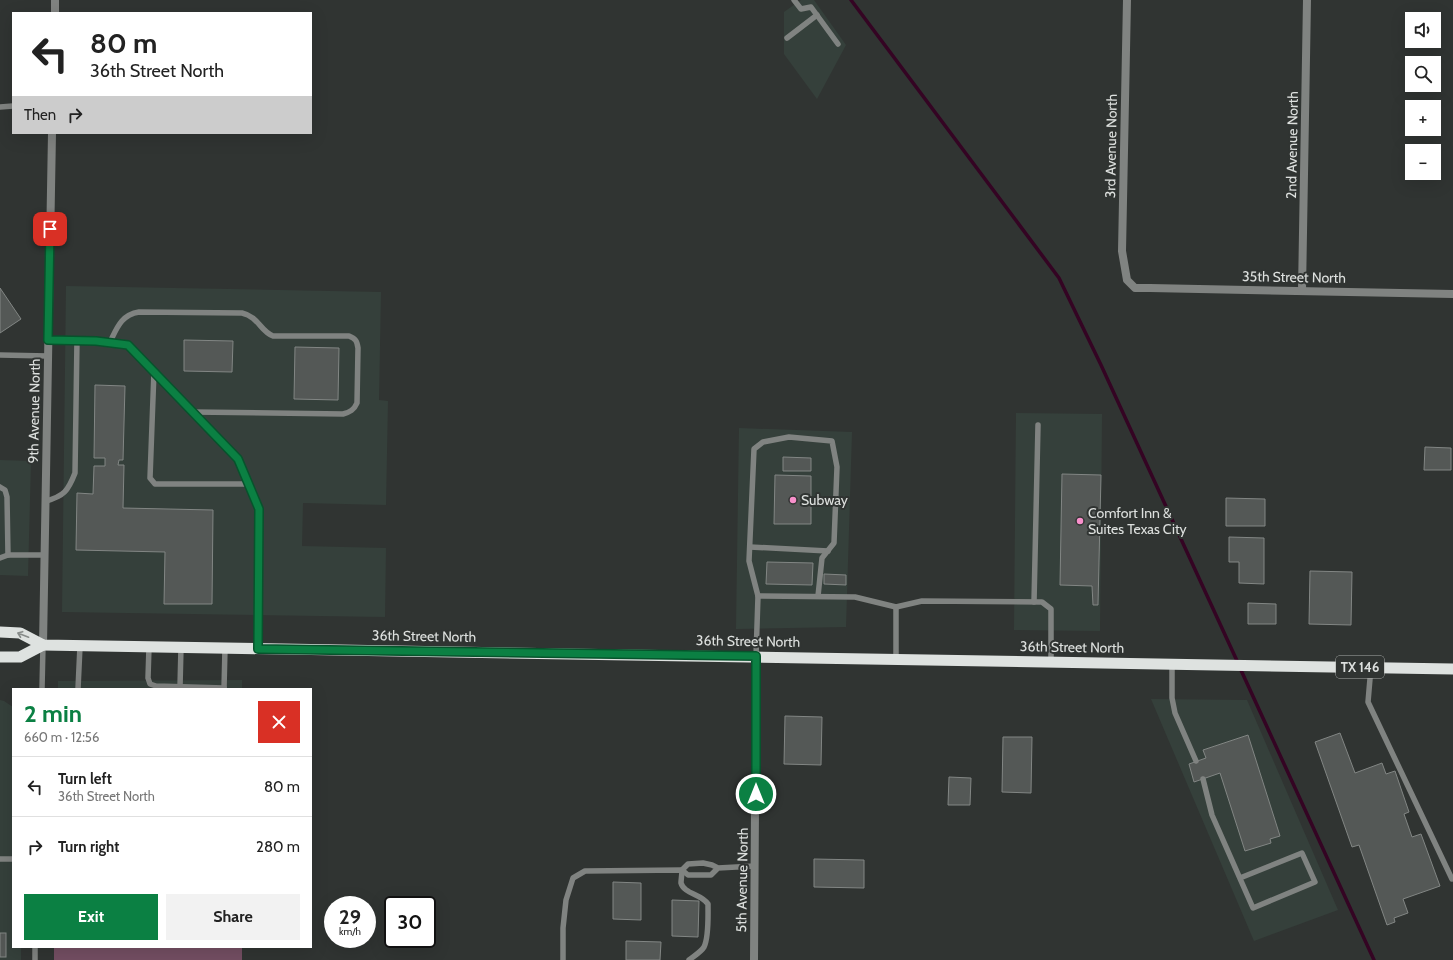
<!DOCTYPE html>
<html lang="en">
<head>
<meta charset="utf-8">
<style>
	body { margin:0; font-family:Cabin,sans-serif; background:#f2f2f2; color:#222; height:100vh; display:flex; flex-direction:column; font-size:15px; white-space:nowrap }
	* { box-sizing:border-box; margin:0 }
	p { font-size:13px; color:#767676 }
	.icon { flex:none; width:22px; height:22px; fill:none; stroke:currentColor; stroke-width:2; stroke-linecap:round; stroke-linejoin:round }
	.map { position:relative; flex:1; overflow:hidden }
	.details { position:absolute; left:12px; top:688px; width:300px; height:260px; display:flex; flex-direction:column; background:#fff; border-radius:0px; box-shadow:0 4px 16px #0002 }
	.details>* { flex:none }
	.guide { position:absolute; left:12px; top:12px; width:300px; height:122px; border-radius:0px; box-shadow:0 4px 16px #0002; background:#fff; color:#222; overflow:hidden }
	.tools { position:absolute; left:1405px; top:12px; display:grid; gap:8px }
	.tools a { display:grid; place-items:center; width:36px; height:36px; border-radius:0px; background:#fff; box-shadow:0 4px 16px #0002; font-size:20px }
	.speed { position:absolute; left:324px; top:896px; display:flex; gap:8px; font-size:20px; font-weight:700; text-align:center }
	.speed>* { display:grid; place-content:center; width:52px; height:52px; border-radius:50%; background:#fff; box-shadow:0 4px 16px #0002; line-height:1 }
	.speed small { font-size:10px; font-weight:400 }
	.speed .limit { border:2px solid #111; border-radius:6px; background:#fff; color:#111 }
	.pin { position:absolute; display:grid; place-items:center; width:34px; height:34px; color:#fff; margin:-17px; border-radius:8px; box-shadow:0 2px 6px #0006 }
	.me { position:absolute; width:44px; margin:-22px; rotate:0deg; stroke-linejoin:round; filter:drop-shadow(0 0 3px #0008) }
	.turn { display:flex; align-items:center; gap:14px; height:84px; padding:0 12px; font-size:18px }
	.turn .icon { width:52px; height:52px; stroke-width:2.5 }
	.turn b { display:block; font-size:28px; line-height:34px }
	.then { display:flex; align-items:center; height:38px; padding:0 12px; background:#0003; gap:8px; font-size:15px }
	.round { display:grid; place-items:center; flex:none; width:42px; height:42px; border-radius:0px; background:#f2f2f2 }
	.headline { display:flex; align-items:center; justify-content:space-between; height:68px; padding:0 12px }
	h1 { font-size:24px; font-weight:800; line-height:30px; color:#0b8043 }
	.cta { display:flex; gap:8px; margin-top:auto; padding:8px 12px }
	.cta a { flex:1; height:46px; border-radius:0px; background:#0b8043; color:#fff; font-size:16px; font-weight:800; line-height:46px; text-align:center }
	.cta a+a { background:#f2f2f2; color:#222 }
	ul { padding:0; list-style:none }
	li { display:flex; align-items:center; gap:12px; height:60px; padding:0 12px; border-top:1px solid #e0e0e0 }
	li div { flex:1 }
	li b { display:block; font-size:15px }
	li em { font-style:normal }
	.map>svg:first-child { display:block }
	.built { fill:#35403b }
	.green { fill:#734e62 }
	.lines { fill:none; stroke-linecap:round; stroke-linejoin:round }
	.stream { stroke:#340423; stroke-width:3.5 }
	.building { fill:#545856; stroke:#828684 }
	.service { stroke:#808381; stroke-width:5.5 }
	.minor { stroke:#808381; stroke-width:8 }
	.trunk { stroke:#dee2e0; stroke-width:11 }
	.oneway { stroke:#878b89 }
	.route-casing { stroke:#07532c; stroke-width:10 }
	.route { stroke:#0b8043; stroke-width:7 }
	.poi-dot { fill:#f890cb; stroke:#303432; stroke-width:1.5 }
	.labels { text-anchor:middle; stroke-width:4; stroke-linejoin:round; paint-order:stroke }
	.shield { fill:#303432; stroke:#a9acaa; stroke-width:1 }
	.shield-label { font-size:13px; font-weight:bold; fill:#dde0de }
	.street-label { font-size:14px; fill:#dde0de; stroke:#303432 }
	.poi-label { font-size:14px; fill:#dde0de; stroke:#303432; text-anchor:start }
</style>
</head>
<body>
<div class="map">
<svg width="1453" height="960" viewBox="0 0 1453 960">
	<rect width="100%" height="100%" fill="#303432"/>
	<g class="built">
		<path d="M801,0H814L846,45L817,99L784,54V12Z"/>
		<path d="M66,286L381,292L379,400L388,401L386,505L303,503L302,546L386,548L385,617L62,612Z"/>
		<path d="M1016,413L1102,414L1100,631L1014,630Z"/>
		<path d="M739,428L852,432L846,627L736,629Z"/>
		<path d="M0,460L31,461L28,576L0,575Z"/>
		<path d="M242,680V689H58V681Z"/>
		<path d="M1151,699L1247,700L1338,910L1254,941Z"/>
		<path d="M0,700L4,701L13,707V947H21V960H0Z"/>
	</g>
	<rect class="green" x="54" y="947" width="188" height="13"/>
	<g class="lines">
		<g class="stream">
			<path d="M851,0L1059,278L1101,365L1238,663"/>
			<path d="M1240,668L1374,960"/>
		</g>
	</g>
	<g class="building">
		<path d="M0,288L21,319L0,333Z"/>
		<path d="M184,340L233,341L232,372L184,371Z"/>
		<path d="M295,347L339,348L338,400L294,399Z"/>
		<path d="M95,385L125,386L123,460H119L118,465H124L123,508L213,510L212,604H164L165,552L76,550L77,493L93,494L94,466H105V458H94Z"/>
		<path d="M1425,447L1451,448V470H1424Z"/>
		<path d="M783,457L811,458V471H783Z"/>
		<path d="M1062,474L1101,475L1098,605H1093L1092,586L1060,585Z"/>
		<path d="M775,475L811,476V524H774Z"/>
		<path d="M1226,498L1265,499V526H1226Z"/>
		<path d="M1229,537L1264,538V584L1239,583V562H1229Z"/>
		<path d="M767,562L813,563L812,585L766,584Z"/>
		<path d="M1310,571L1352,572L1351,625L1309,624Z"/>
		<path d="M824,574L846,575V585L824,584Z"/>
		<path d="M1248,603L1276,604V624H1248Z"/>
		<path d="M785,716L822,717L821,765L784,764Z"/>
		<path d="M1340,733L1355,773L1382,763L1386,774L1395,771L1409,812L1404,814L1412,837L1421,834L1440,886L1403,899L1408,913L1394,918L1395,922L1387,925L1359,845L1352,847L1315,742Z"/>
		<path d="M1248,735L1280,836L1270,839L1271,843L1245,851L1220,773L1194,782L1189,764L1206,758L1203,750Z"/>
		<path d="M1003,737H1032L1031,793L1002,792Z"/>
		<path d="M949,777L971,778L970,805H948Z"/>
		<path d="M814,859L864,860V888L814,887Z"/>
		<path d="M613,882L641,883V920L613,919Z"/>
		<path d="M672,900L699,901L698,937L672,936Z"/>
		<rect x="0" y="933" width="6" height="24"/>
		<path d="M626,941L661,942L660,960H626Z"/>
	</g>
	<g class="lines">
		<g class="service">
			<path d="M794,0L801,9L811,7L838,44"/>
			<path d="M787,38L817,15"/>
			<path d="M0,107L13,106"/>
			<path d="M48,340L96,341L128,345L239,459L259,509L258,649"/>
			<path d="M110,342C117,328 121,315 139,312L242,313C259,317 260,331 273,336H349C356,339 357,341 358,348L357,403C354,410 350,412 343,414L193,412"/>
			<path d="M0,355L48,356"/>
			<path d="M154,371L150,478L155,484H249"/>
			<path d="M0,487L5,490L7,497L8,555"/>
			<path d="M46,501C64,496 68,491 75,473L77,340"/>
			<path d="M750,547L828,551"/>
			<path d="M0,558L8,555H45"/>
			<path d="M758,596L749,561L754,449L763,442L789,437L832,441L837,467L834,543L822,558L818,596"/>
			<path d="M1034,602L1038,425"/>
			<path d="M149,647L148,678L150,684L156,686L224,688"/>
			<path d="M756,656L758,596L855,597L896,607L922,601L1042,602L1051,609V662"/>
			<path d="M896,659V607"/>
			<path d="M1172,664V698L1175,713L1196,761"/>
			<path d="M1371,667L1368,702L1452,879"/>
			<path d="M180,687L181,647"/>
			<path d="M42,689L43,645"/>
			<path d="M78,689L80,646"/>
			<path d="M224,689L225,648"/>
			<path d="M1203,779L1212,815L1253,908L1315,882L1302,853L1240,878"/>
			<path d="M0,859H13"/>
			<path d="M718,868L711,875H688L682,870L688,864L703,863L712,865L718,868L755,866"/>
			<path d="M35,960V947"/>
			<path d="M563,960V928L566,900L573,878L585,871L682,870C682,874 681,880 681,883C684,894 702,894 708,904C708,916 709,937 704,947C701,952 694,956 689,960"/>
		</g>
		<g class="minor">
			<path d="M1127,0L1122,251L1127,280L1135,288H1150L1453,294"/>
			<path d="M55,13V0"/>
			<path d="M1302,291L1307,0"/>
			<path d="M43,645L52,133"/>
			<path d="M754,960L756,656"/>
		</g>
		<g class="trunk">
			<path d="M0,632L20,633L43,645L1453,669"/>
			<path d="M0,657H20L43,645"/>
		</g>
	</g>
	<defs><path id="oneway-shaft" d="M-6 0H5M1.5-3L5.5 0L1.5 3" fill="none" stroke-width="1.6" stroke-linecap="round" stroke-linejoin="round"/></defs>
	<use class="oneway" href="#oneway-shaft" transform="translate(23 635) rotate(-159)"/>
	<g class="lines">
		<defs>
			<path id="route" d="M50,229L48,340L96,341L128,345L238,459L259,509L258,649L756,656V794"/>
		</defs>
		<use href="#route" class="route-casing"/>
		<use href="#route" class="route"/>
	</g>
	<g class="poi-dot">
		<circle cx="793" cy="500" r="4"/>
		<circle cx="1080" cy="521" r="4"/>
	</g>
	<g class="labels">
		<rect class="shield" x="1336" y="656" width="48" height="22" rx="3"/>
		<g class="shield-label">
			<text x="1360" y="672">TX 146</text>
		</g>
		<g class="street-label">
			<text transform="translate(1292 145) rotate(-89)" y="5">2nd Avenue North</text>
			<text transform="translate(1111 146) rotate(-89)" y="5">3rd Avenue North</text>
			<text transform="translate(1294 277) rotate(1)" y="5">35th Street North</text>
			<text transform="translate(34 411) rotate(-89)" y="5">9th Avenue North</text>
			<text transform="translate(424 636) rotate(1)" y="5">36th Street North</text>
			<text transform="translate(748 641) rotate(1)" y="5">36th Street North</text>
			<text transform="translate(1072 647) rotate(1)" y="5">36th Street North</text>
			<text transform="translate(742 880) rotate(-89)" y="5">5th Avenue North</text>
		</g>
		<g class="poi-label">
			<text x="801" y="505">Subway</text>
			<text x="1088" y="518">Comfort Inn &amp;<tspan x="1088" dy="16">Suites Texas City</tspan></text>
		</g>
	</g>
</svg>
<div class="tools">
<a><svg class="icon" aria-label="sound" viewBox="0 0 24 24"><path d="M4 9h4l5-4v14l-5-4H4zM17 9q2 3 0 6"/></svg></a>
<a><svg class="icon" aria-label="search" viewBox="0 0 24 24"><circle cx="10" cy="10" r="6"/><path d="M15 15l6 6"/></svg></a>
<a>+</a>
<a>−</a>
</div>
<div class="speed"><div>29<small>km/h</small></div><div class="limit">30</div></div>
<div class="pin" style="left:50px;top:229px;background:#d93025"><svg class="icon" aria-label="arrive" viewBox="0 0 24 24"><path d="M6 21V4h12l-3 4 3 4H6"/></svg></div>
<svg class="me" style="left:756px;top:794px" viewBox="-20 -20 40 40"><circle r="17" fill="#0b8043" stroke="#fff" stroke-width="3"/><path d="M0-11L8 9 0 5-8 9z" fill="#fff"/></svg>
<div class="guide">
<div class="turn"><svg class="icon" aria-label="left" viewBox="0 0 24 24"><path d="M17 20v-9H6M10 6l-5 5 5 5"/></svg><div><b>80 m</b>36th Street North</div></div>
<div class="then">Then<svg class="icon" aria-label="right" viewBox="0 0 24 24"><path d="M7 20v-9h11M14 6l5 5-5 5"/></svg></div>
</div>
<section class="details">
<div class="headline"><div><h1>2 min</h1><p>660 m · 12:56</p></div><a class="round" style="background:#d93025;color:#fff"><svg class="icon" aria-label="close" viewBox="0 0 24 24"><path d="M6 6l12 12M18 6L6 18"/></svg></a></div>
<ul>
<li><svg class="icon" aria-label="left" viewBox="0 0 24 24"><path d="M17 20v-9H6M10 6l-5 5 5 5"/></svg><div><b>Turn left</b><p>36th Street North</p></div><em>80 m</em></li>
<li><svg class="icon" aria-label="right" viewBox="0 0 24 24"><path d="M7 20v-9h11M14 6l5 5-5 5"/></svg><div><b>Turn right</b></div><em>280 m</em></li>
</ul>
<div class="cta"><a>Exit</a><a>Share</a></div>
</section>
</div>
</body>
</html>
